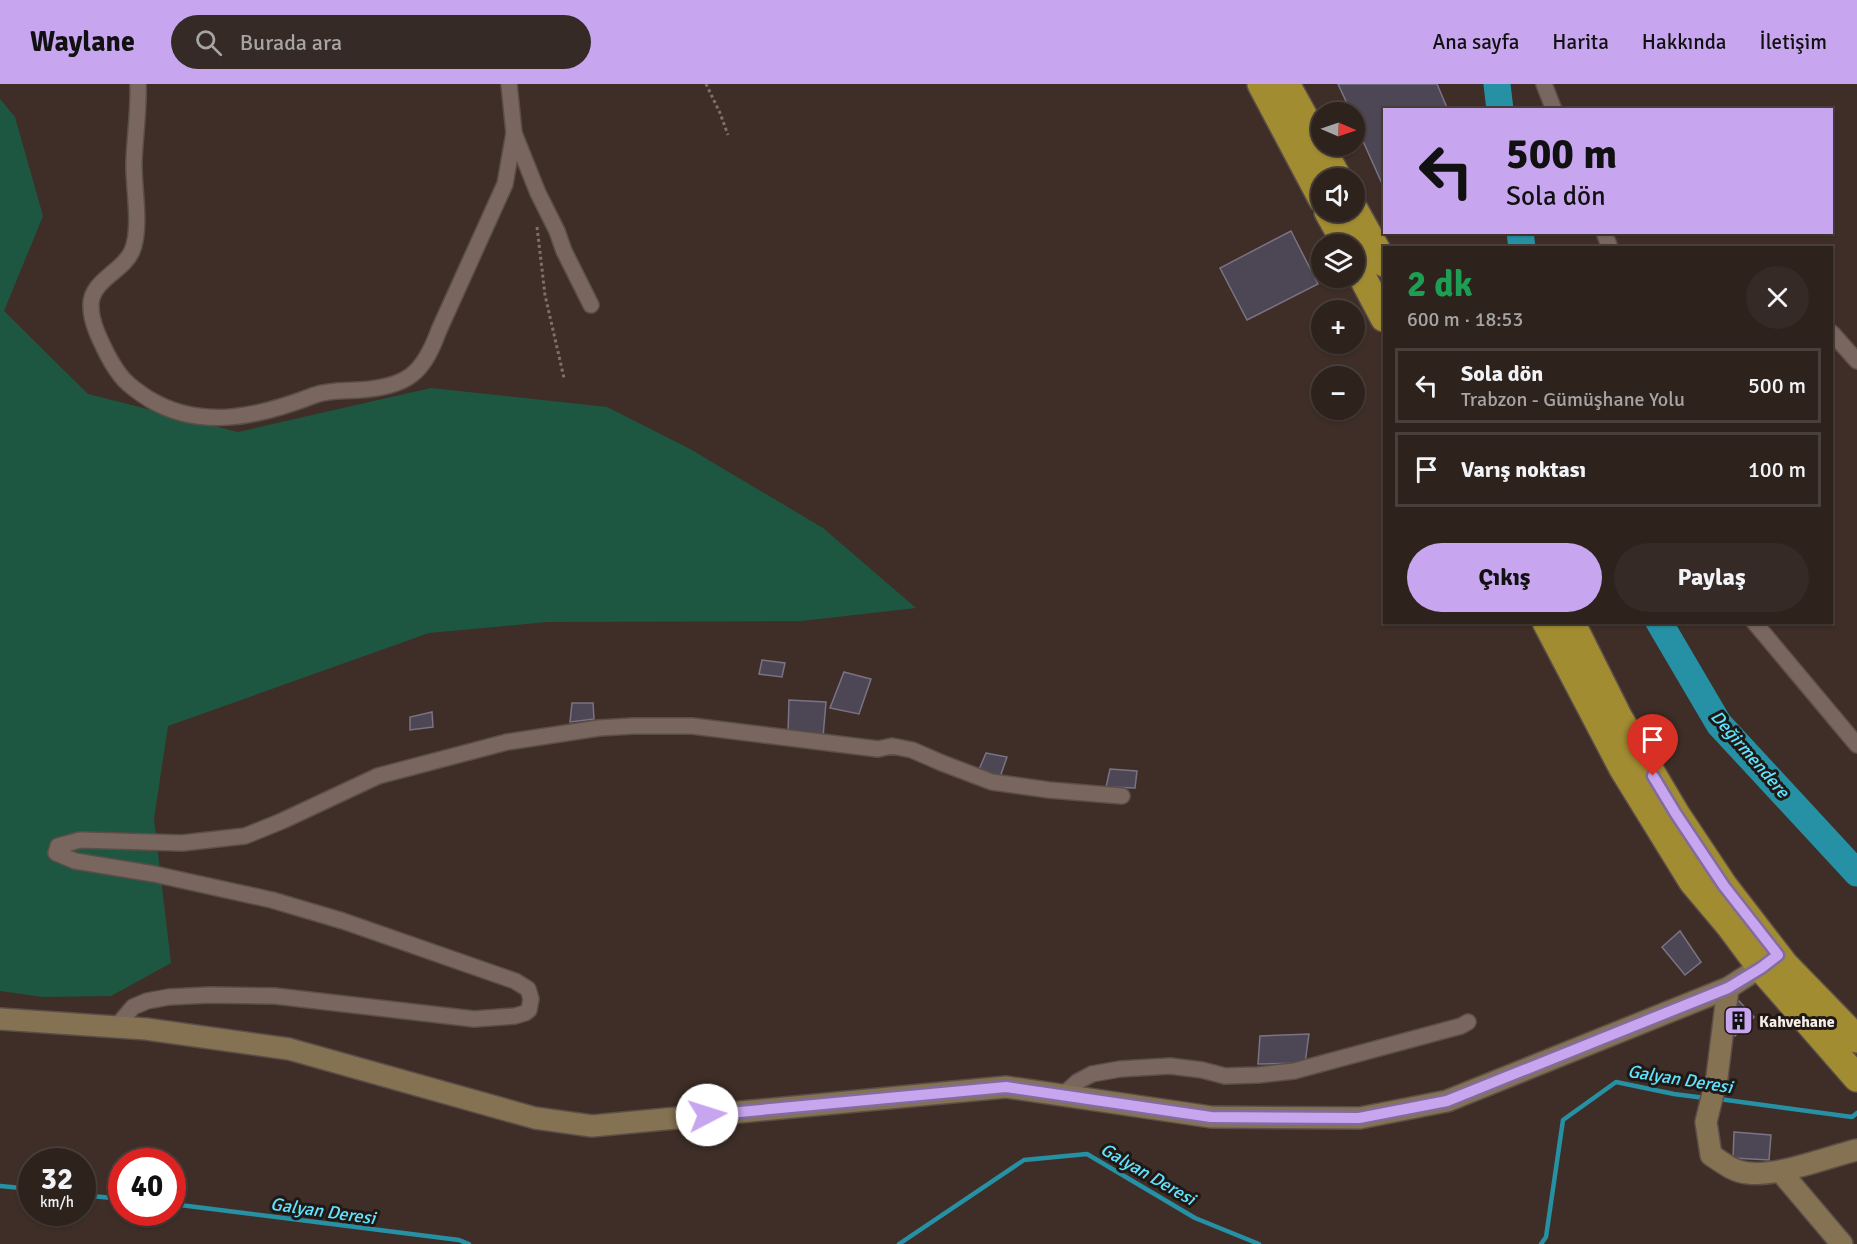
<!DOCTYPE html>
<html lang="tr">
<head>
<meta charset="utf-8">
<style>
	body { margin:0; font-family:Signika,sans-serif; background:#362a26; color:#f1f3f6; height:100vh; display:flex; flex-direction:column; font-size:22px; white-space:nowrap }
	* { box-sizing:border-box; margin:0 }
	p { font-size:20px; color:#a7a4a4 }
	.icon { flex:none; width:33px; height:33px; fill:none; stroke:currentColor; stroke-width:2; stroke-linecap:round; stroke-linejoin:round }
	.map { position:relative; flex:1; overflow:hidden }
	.drawer { position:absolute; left:1383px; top:162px; width:450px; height:378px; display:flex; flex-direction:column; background:#2e221d; border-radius:0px; box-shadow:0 2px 4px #0004,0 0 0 2px #493f3b }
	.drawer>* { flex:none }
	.top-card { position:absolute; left:1383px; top:24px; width:450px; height:126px; border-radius:0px; box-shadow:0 2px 4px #0004,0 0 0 2px #493f3b; background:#c7a6ef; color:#111; overflow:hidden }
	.needle { width:39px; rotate:92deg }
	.fabs { position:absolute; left:1311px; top:18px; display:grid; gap:12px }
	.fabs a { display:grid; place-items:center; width:54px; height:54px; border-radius:50%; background:#2e221d; box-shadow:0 2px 4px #0004,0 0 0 2px #493f3b; font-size:30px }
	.speed { position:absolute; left:18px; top:1064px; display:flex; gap:12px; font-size:30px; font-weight:700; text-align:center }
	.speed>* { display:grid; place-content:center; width:78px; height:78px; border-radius:50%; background:#2e221d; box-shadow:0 2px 4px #0004,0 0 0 2px #493f3b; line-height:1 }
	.speed small { font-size:15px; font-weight:400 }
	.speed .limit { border:9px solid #d22; background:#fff; color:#111 }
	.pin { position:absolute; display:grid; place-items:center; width:51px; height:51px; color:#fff; margin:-62px -26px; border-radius:50% 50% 50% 0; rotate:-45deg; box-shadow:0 0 6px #0007 }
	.pin .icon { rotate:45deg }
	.me { position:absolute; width:66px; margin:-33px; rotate:85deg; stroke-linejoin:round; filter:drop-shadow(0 0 4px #0008) }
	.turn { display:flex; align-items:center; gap:21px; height:126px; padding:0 24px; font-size:27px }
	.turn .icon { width:78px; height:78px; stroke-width:2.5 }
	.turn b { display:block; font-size:42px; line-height:51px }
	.round { display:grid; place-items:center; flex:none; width:63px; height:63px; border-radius:32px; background:#362a26 }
	.overview { display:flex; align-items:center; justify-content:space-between; height:102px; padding:0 24px }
	h1 { font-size:36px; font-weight:700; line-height:45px; color:#1e9e55 }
	.action { display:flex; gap:12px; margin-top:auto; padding:12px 24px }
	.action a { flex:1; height:69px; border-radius:36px; background:#c7a6ef; color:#111; font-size:24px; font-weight:700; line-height:69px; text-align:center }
	.action a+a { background:#362a26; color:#f1f3f6 }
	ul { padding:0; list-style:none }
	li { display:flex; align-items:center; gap:18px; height:75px; margin:0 12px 9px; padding:0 12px; border:3px solid #493f3b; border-radius:0px }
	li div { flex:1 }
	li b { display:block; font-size:22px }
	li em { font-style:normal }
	header { display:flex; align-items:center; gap:36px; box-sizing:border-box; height:84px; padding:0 30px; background:#c7a6ef; color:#111 }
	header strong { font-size:28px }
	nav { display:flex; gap:33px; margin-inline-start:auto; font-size:21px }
	.search { width:420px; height:54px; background:#362a26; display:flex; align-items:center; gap:15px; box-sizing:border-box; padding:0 21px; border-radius:33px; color:#a7a4a4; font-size:22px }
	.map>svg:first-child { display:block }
	.green { fill:#1e5741 }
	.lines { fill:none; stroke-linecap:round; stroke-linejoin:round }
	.stream { stroke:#2691a4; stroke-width:4.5 }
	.river { stroke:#2691a4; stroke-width:27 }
	.building { fill:#4d4655; stroke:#7a7383; stroke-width:1.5 }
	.street-casing { stroke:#5b4e48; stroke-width:18 }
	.secondary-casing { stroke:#5b4e48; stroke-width:24 }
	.highway-casing { stroke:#5b4e48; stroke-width:30 }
	.path { stroke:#7e706a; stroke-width:3; stroke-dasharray:3 3; stroke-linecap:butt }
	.street { stroke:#79675f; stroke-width:15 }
	.secondary { stroke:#857252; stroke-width:21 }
	.highway { stroke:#a28c32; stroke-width:27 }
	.route-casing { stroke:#816c9b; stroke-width:15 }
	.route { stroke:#c7a6ef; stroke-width:10 }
	.labels { text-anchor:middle; stroke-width:6; stroke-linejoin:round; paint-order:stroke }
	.poi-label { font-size:16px; font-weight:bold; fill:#f6ece7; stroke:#201815; text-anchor:start }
	.water-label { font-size:18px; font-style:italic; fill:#60e4ff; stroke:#201815 }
</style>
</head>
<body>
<header>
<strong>Waylane</strong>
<div class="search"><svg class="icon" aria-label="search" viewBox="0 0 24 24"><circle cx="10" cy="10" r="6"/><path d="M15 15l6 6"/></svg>Burada ara</div>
<nav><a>Ana sayfa</a><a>Harita</a><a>Hakkında</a><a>İletişim</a></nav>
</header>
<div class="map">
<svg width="1857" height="1160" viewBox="0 0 1857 1160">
	<rect width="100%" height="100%" fill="#3e2e27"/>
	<path class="green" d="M0,15L15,33L43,132L4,227L88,310L238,348L431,304L607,323L690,365L823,444L916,524L801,537L547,538L429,549L168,642L154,735L171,879L111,912L43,913L0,907Z"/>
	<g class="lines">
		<g class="stream">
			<path d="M1719,1015L1852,1033L1857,1029"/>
			<path d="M0,1102L32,1105"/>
			<path d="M82,1111L122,1115"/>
			<path d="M172,1120L459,1156L469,1160"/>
			<path d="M899,1160L1024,1076L1087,1070L1195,1134L1259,1160"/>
			<path d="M1541,1160L1546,1153L1563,1036L1616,998L1674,1010L1705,1014"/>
		</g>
		<g class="river">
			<path d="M1497,0L1500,26"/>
			<path d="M1520,148L1522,164"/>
			<path d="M1659,538L1719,640L1857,789"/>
		</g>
	</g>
	<g class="building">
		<path d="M1338,0H1437L1448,26H1384V104L1354,37V28H1351Z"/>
		<path d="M1291,147L1318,200L1247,236L1220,184Z"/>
		<path d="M762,576L785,579L782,593L759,590Z"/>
		<path d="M844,588L871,595L859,630L830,624Z"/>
		<path d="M789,616L826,618L823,653L788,649Z"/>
		<path d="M572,619H593L594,635L570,638Z"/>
		<path d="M432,628L433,643L410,646V633Z"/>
		<path d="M986,669L1007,673L1000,693L978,688Z"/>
		<path d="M1110,685L1137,687L1135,704L1106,703Z"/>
		<path d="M1680,847L1701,878L1685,891L1662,863Z"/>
		<path d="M1739,917L1754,933L1735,952L1724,940L1727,926Z"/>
		<path d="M1309,950L1305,979L1258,980L1260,952Z"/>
		<path d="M1734,1048L1771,1051L1769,1076L1733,1074Z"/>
	</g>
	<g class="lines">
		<defs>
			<g id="street">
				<path d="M138,0C139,26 135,51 134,77C133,103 142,143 132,167C123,188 89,197 91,223C91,238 100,256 107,270C119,293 127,301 149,315C202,347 261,332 315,311C329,306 344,307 359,306C407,303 423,290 439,246L505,100L514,49"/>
				<path d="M509,0L514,49L538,109L557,147L564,167L591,221"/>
				<path d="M1544,0L1554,26"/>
				<path d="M1604,148L1610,164"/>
				<path d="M1832,249L1857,277"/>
				<path d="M1754,538L1857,661"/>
				<path d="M116,943L133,923L147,917L169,913L209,911L275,912L474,935L515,932L525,929L529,926L531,915L528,905L515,897L343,837L272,816L154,790L75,777L56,769L58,762L80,756L182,759L245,752L282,737L378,692L507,658L599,644L633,642H692L878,665L892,662L912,666L942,679L992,698L1049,706L1122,712"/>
				<path d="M1063,1011L1077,998L1092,990L1120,985L1170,982L1202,986L1225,992L1258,991L1294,987L1461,942L1468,938"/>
			</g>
			<g id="secondary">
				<path d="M1728,904L1717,993L1706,1038L1711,1071C1723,1079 1734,1088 1748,1089C1778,1093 1827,1073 1857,1066"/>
				<path d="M0,935L146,945L289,965L535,1034L592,1042L1006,1003L1211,1033L1360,1034L1447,1017L1728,904L1773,875"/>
				<path d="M1781,1088L1842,1160"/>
			</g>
			<g id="highway">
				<path d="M1261,0L1322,115"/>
				<path d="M1286,0L1338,94"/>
				<path d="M1354,125L1384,179"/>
				<path d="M1328,128L1346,160"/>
				<path d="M1354,177L1384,234"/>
				<path d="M1546,538L1623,685L1692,797L1729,841L1761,884L1857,994"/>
				<path d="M1571,538L1619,634L1676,730L1724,802L1785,881L1857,955"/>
			</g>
		</defs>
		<use href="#street" class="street-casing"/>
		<use href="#secondary" class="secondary-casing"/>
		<use href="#highway" class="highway-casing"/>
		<g class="path">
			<path d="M706,0L720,29L728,51"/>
			<path d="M537,143L545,211L564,294"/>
		</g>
		<use href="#street" class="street"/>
		<use href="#secondary" class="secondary"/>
		<use href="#highway" class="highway"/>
	</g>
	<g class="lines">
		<defs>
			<path id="route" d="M707,1031L1006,1003L1211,1033L1359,1034L1447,1017L1728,904L1761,884L1778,871L1724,802L1676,730L1653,692"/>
		</defs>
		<use href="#route" class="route-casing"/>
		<use href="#route" class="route"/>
	</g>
	<defs>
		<symbol id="building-square" viewBox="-11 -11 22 22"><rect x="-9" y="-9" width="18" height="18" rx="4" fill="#c7a6ef" stroke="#201815"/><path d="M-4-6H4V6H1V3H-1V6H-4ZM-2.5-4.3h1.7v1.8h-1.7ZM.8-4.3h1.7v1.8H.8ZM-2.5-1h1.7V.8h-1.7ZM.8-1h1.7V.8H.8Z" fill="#111"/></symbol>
	</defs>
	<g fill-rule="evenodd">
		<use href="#building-square" x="1722" y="920" width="33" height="33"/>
	</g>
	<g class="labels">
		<g class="poi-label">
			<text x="1759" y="943">Kahvehane</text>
		</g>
		<g class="water-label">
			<text transform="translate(1750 670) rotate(49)" y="6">Değirmendere</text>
			<text transform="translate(1680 995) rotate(9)" y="6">Galyan Deresi</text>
			<text transform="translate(1148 1090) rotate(30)" y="6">Galyan Deresi</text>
			<text transform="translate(323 1127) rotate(8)" y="6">Galyan Deresi</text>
		</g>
	</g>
</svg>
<div class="fabs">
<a><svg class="needle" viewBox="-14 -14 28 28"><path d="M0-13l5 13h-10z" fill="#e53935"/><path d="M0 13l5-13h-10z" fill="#a7a4a4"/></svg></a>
<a><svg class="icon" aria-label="sound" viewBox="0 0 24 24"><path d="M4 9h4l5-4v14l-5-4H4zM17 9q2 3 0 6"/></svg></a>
<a><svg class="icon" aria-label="layers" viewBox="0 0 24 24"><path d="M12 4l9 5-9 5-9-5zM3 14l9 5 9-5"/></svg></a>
<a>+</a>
<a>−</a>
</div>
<div class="speed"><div>32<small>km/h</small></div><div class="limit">40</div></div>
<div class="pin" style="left:1653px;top:692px;background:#d93025"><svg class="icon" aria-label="arrive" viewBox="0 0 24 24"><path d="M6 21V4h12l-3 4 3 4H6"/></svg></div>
<svg class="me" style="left:707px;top:1031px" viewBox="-20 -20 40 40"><circle r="19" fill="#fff"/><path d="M0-13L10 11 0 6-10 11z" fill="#c7a6ef"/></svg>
<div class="top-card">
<div class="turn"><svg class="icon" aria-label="left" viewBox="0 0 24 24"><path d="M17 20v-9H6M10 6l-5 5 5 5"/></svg><div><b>500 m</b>Sola dön</div></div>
</div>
<section class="drawer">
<div class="overview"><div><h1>2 dk</h1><p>600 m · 18:53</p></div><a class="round"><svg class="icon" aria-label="close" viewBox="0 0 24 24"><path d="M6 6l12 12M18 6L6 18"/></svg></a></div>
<ul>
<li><svg class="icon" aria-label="left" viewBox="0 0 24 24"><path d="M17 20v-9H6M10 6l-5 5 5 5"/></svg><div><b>Sola dön</b><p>Trabzon - Gümüşhane Yolu</p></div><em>500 m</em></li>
<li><svg class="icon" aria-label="arrive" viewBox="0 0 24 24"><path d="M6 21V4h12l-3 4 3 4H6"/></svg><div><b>Varış noktası</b></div><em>100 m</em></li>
</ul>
<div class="action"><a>Çıkış</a><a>Paylaş</a></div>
</section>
</div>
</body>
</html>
